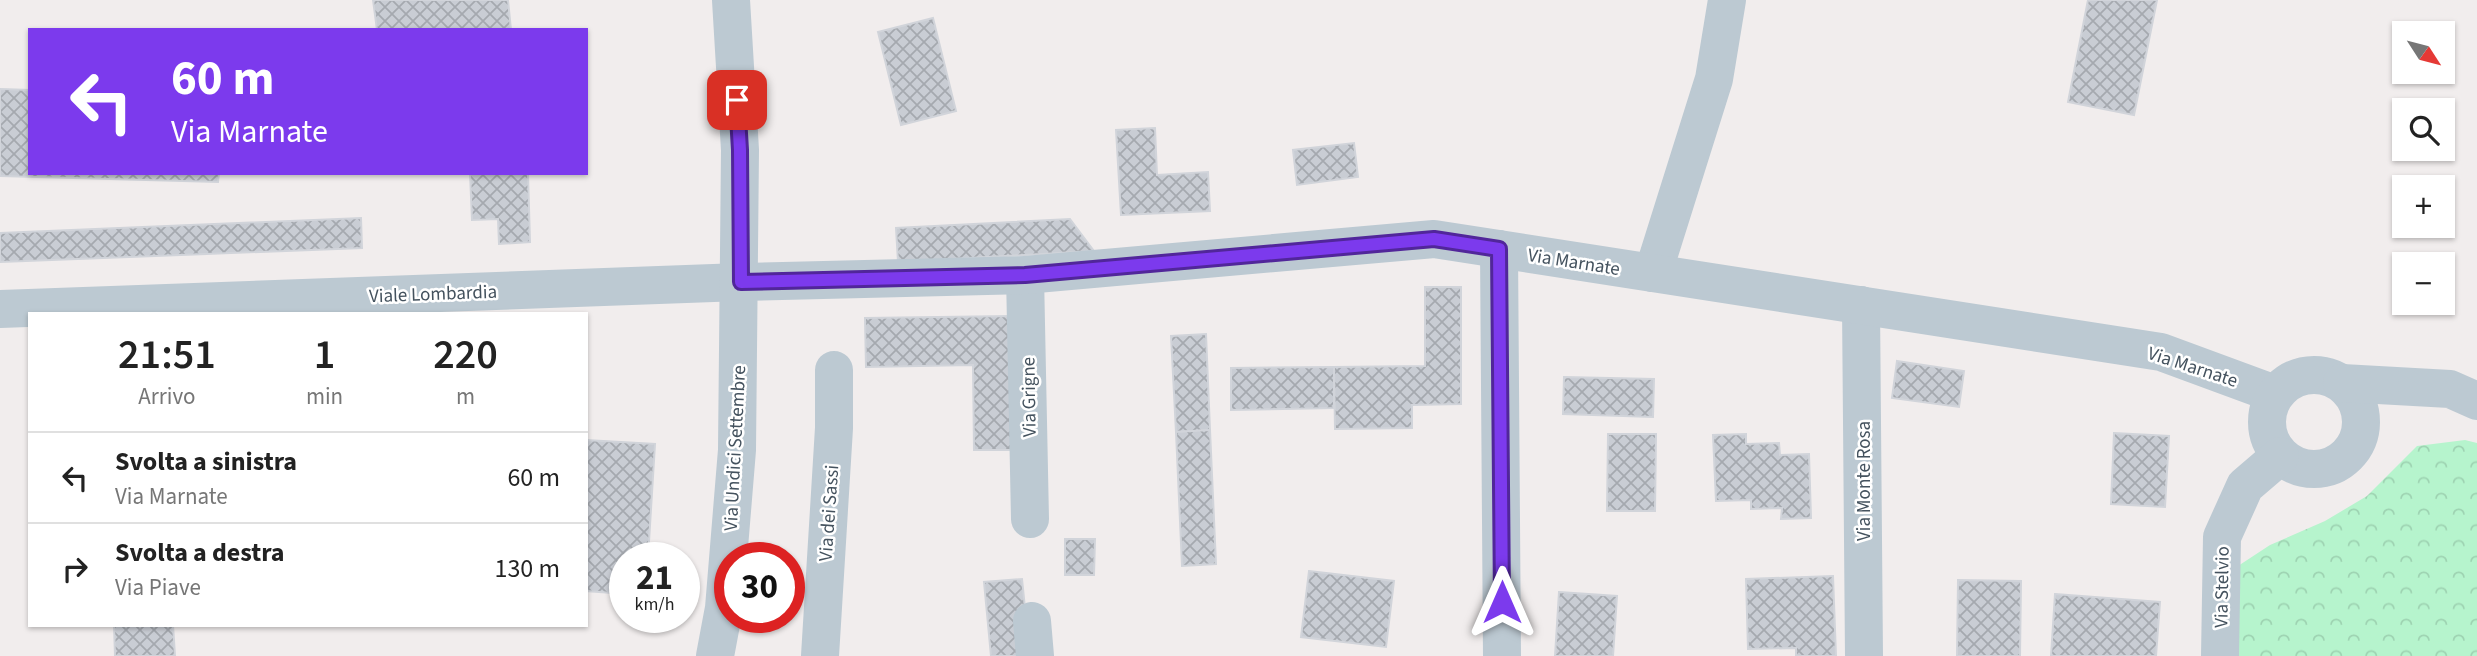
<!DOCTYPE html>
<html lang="it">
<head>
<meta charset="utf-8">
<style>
	body { margin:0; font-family:"Source Sans 3",sans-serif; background:#f6f6f6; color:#222; height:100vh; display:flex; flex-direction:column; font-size:26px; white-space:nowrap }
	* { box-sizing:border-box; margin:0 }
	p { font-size:23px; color:#767676 }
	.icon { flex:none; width:38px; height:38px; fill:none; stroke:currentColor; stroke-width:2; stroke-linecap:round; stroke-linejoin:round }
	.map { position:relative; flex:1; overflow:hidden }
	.side { position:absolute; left:28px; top:312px; width:560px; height:315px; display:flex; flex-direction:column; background:#fff; border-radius:0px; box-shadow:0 2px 5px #0004 }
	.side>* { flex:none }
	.top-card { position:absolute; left:28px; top:28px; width:560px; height:147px; border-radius:0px; box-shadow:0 2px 5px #0004; background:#7c3aed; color:#fff; overflow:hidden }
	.needle { width:46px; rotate:126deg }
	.controls { position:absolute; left:2392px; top:21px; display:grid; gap:14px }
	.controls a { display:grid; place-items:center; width:63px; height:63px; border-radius:0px; background:#fff; box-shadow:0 2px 5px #0004; font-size:35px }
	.speed { position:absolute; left:609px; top:542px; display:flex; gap:14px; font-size:35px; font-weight:700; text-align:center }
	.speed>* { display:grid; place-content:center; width:91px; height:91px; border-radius:50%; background:#fff; box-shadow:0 2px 5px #0004; line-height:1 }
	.speed small { font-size:18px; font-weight:400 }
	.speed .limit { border:10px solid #d22; background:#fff; color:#111 }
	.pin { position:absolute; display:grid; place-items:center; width:60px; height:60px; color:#fff; margin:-30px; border-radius:14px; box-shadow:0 4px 10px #0006 }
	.me { position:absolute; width:77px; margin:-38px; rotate:0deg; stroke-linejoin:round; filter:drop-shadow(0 0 5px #0008) }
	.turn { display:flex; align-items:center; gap:24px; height:147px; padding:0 28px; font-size:32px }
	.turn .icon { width:91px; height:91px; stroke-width:2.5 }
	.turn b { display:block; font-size:49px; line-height:60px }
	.eta { display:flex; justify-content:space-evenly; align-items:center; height:119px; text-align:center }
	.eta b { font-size:42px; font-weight:600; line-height:49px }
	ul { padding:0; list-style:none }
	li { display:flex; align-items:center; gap:21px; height:91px; padding:0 28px; border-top:2px solid #e0e0e0 }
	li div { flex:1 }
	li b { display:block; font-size:26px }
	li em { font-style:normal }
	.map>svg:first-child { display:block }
	.forest { fill:url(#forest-crowns) }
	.building { fill:url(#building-cross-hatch); stroke:#d1d4da; stroke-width:2 }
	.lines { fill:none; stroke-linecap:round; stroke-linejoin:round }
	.minor { stroke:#bcc9d2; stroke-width:38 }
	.route-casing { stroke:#51269a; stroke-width:18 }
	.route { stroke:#7c3aed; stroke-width:12 }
	.labels { text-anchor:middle; stroke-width:5; stroke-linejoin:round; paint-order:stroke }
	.street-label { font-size:19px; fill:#44525e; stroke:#fff }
</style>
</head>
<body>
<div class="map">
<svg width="2477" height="656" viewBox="0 0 2477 656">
	<defs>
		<pattern id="forest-crowns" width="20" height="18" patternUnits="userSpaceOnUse" patternTransform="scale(1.75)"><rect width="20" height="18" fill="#b6f4cd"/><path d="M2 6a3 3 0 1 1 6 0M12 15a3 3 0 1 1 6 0" fill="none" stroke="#9ed3b2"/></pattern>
		<pattern id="building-cross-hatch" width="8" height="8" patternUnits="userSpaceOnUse" patternTransform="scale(1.75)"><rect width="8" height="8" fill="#c9cdd4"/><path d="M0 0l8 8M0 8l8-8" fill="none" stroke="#a5a9af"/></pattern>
	</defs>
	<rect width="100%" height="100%" fill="#f1eded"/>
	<path class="forest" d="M2465,440L2477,443V656H2238V566L2270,545L2325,521L2367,496L2417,446Z"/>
	<g class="building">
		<path d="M373,0H508L511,30H377Z"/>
		<path d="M2088,0H2157L2134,115L2068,102Z"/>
		<path d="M933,18L956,111L901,125L878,32Z"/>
		<path d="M0,89L30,90V173H219L218,182L0,176Z"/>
		<path d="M1155,128L1157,175L1208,172L1210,211L1121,215L1116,130Z"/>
		<path d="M1354,143L1358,177L1297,185L1293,150Z"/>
		<path d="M470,173H528L530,242L499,244L498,219L472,220Z"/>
		<path d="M361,218L362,248L0,262V233Z"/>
		<path d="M1070,219L1094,251L898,262L896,228Z"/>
		<path d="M1425,287H1461V404L1412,405V428L1335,429L1334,367L1425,366Z"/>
		<path d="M1011,316L1013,450H974L973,365L866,367L865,318Z"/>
		<path d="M1206,334L1210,430L1176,432L1171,336Z"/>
		<path d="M1897,361L1964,371L1959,407L1892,398Z"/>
		<path d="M1334,367V408L1231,410V368Z"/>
		<path d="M1564,377L1654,379L1653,417L1563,414Z"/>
		<path d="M1210,430L1216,564L1182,566L1176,432Z"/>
		<path d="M2114,433L2169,436L2165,507L2111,504Z"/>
		<path d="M1608,434H1656L1655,511H1607Z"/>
		<path d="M1746,434V444L1779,443L1780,455L1809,454L1811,518L1781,519L1782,508L1751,509V500L1716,501L1713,435Z"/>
		<path d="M586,440L655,444L648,558H625V594L586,591Z"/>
		<path d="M1065,539H1095L1094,575H1065Z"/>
		<path d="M1309,571L1394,581L1386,647L1301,637Z"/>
		<path d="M1833,576L1836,656H1796V648L1748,649L1746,579Z"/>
		<path d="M1022,579L1030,656H991L984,582Z"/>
		<path d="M1958,580L2021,581L2020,656H1957Z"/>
		<path d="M1559,592L1617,596L1613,656H1555Z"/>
		<path d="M2055,594L2160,602L2156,656H2051Z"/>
		<path d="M114,625H173L175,656H115Z"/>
	</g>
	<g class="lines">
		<g class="minor">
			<path d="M1499,249L1502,656"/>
			<path d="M1653,273L1714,79L1727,0"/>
			<path d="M1025,275L1030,519"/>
			<path d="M1861,305L1864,656"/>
			<path d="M0,309L741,282L1025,275L1434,239L2161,352L2275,394"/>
			<circle cx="2314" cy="422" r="47"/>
			<path d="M2342,383L2450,389L2477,401"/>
			<path d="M1032,621L1035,656"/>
			<path d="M715,656L724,608L737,450L740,150L731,0"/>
			<path d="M820,656L834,428V370"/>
			<path d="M2220,656L2222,537L2245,486L2280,456"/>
		</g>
	</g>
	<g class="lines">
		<defs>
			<path id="route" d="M737,100L740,150L741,282L1025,275L1434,239L1499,249L1502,602"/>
		</defs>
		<use href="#route" class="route-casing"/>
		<use href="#route" class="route"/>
	</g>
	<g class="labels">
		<g class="street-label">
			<text transform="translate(1574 261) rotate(9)" y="7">Via Marnate</text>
			<text transform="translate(433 293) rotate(-2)" y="7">Viale Lombardia</text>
			<text transform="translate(2193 366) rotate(18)" y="7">Via Marnate</text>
			<text transform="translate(1028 397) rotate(-91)" y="7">Via Grigne</text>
			<text transform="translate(734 448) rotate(-87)" y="7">Via Undici Settembre</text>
			<text transform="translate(1863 481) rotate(-90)" y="7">Via Monte Rosa</text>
			<text transform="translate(828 513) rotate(-86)" y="7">Via dei Sassi</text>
			<text transform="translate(2221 587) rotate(-89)" y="7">Via Stelvio</text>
		</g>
	</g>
</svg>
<div class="controls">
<a><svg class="needle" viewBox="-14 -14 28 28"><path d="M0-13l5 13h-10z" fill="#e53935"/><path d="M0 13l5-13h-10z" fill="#767676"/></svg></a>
<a><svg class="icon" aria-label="search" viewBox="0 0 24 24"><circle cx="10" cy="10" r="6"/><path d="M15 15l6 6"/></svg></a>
<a>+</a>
<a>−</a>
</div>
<div class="speed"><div>21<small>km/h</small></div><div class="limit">30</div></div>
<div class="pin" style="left:737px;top:100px;background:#d93025"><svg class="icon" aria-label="arrive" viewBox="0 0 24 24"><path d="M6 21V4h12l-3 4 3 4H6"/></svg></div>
<svg class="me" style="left:1502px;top:602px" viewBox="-20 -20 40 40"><path d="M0-17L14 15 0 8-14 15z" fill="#7c3aed" stroke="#fff" stroke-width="4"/></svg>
<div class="top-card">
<div class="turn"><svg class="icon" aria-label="left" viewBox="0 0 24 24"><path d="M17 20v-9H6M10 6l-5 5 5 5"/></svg><div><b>60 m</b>Via Marnate</div></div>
</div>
<section class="side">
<div class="eta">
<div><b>21:51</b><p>Arrivo</p></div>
<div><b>1</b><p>min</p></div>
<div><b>220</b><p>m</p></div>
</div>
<ul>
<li><svg class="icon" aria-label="left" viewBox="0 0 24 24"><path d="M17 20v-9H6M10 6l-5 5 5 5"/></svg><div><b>Svolta a sinistra</b><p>Via Marnate</p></div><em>60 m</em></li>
<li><svg class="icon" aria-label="right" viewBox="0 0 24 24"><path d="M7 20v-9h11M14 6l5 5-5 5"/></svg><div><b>Svolta a destra</b><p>Via Piave</p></div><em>130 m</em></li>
</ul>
</section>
</div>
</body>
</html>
